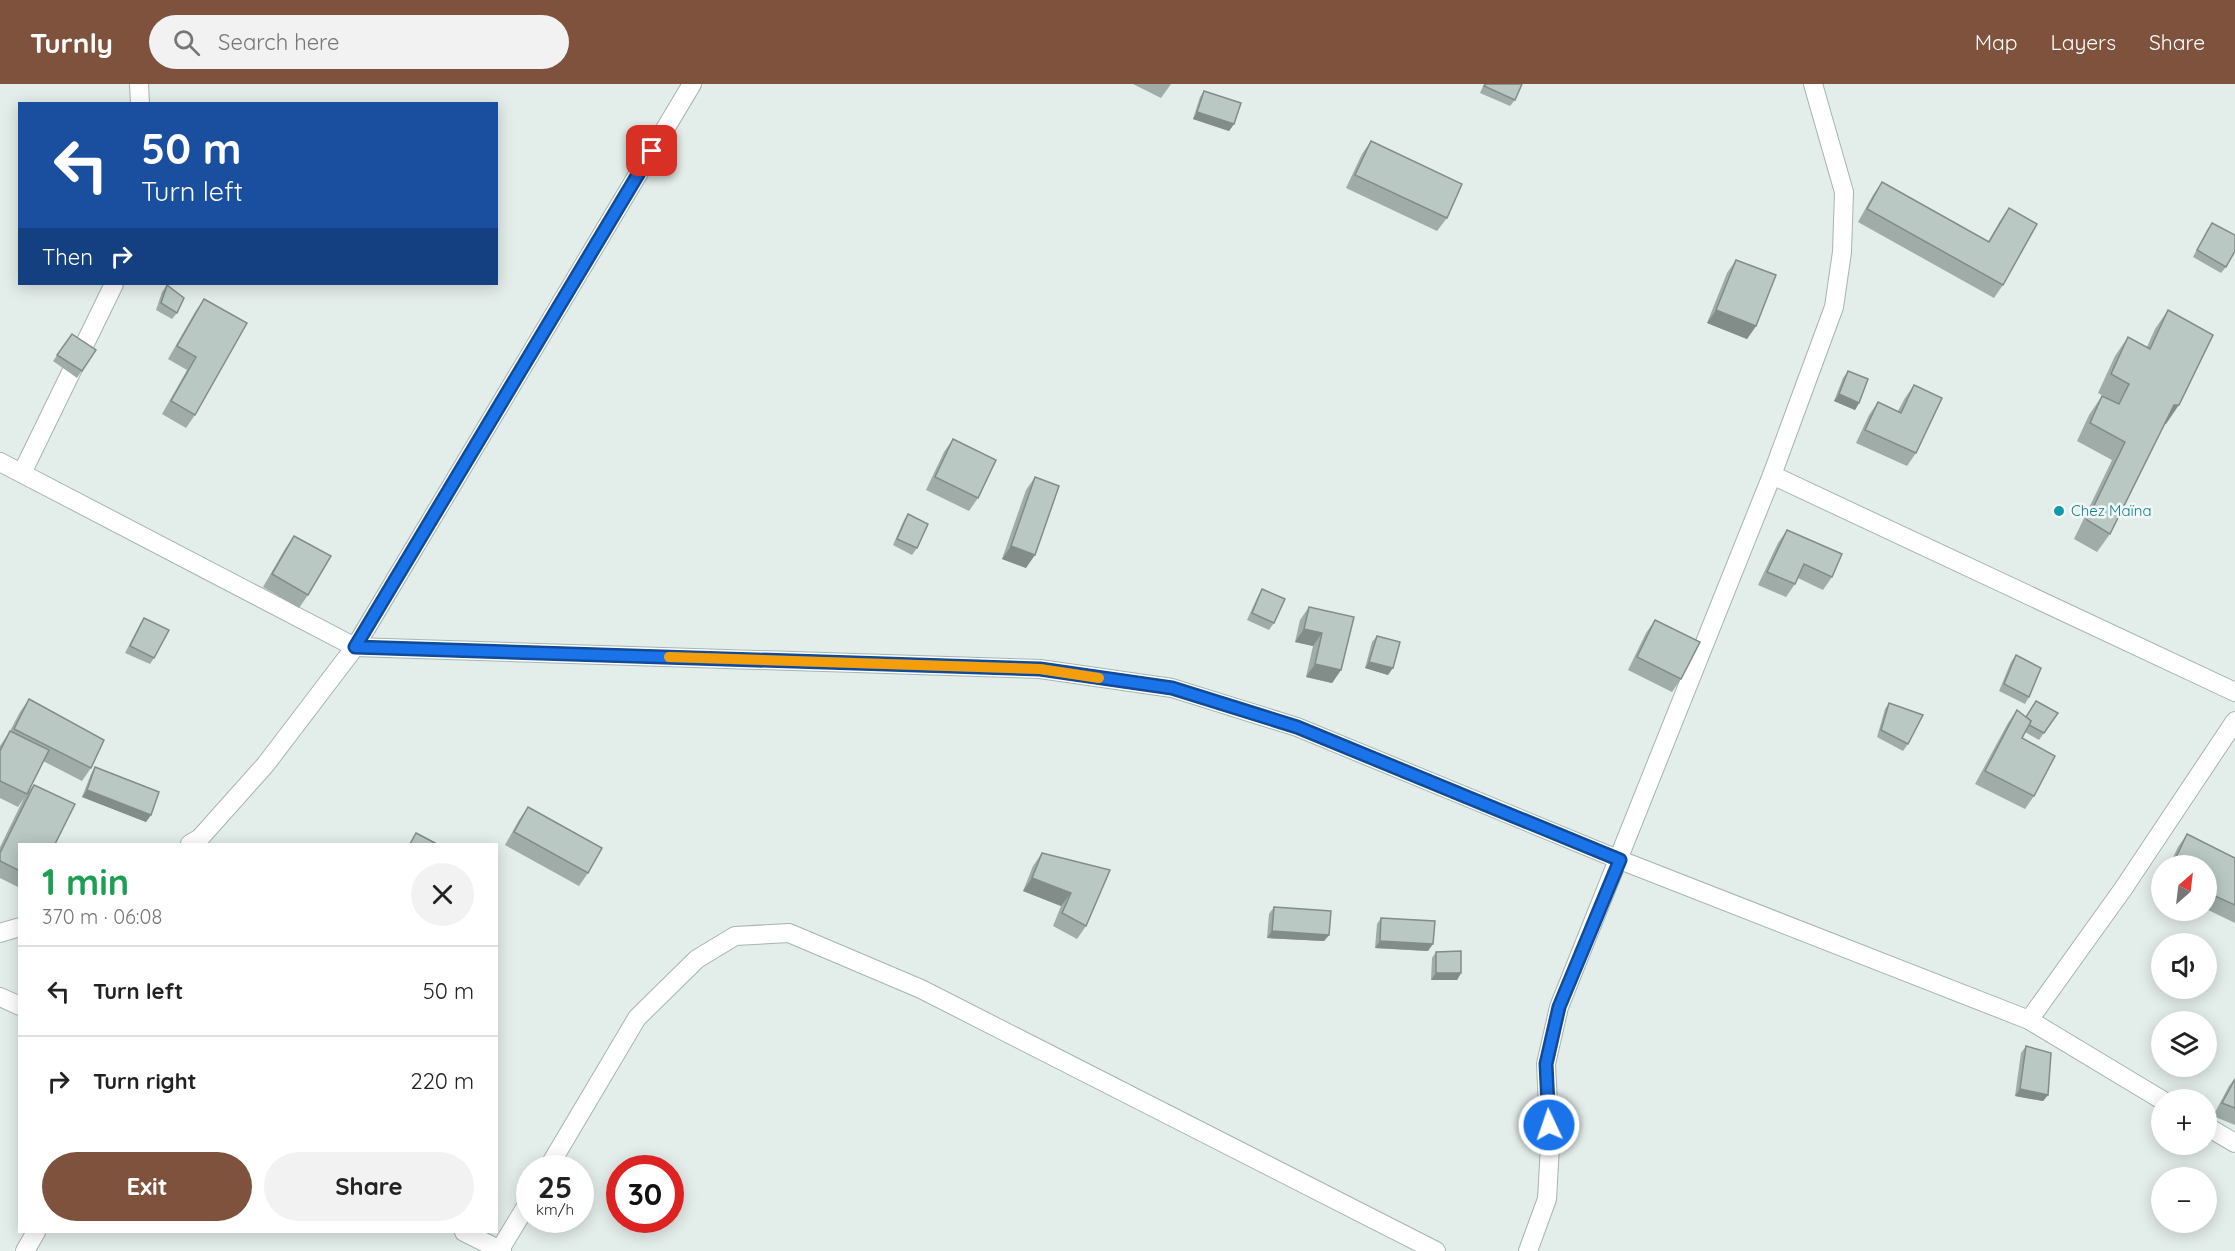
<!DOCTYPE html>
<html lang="en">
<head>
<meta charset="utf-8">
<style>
	body { margin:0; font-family:Quicksand,sans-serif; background:#f2f2f2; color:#222; height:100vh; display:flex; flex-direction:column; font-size:22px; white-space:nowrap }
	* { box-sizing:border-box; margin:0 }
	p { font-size:20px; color:#767676 }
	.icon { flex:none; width:33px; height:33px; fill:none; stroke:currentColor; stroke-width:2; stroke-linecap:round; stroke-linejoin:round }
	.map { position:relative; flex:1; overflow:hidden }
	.side { position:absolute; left:18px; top:759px; width:480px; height:390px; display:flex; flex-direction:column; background:#fff; border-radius:0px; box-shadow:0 3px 15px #0003 }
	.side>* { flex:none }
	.banner { position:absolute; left:18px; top:18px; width:480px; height:183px; border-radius:0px; box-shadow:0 3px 15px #0003; background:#1a4fa0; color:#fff; overflow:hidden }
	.needle { width:39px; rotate:28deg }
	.fabs { position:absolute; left:2151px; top:771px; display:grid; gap:12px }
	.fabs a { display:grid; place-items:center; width:66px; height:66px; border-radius:50%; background:#fff; box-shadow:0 3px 15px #0003; font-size:30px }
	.speed { position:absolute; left:516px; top:1071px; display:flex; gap:12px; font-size:30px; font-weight:700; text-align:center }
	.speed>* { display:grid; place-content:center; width:78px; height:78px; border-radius:50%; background:#fff; box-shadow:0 3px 15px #0003; line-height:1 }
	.speed small { font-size:15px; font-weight:400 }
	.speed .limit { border:9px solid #d22; background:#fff; color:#111 }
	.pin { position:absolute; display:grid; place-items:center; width:51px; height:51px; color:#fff; margin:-26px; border-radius:12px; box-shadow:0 3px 9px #0006 }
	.me { position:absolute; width:66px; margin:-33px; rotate:357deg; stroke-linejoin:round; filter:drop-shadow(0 0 4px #0008) }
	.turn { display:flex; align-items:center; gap:21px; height:126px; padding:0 24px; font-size:27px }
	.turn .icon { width:78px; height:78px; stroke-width:2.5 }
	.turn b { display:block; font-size:42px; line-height:51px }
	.then { display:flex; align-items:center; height:57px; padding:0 24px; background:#0003; gap:12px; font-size:22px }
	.round { display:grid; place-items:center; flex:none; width:63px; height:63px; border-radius:32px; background:#f2f2f2 }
	.summary { display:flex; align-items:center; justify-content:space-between; height:102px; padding:0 24px }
	h1 { font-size:36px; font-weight:800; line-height:45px; color:#1e9e55 }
	.button { display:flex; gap:12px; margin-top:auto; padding:12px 24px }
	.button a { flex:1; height:69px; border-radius:36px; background:#7f523d; color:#fff; font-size:24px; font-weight:800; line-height:69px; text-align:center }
	.button a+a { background:#f2f2f2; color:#222 }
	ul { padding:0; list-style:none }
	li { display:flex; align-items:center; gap:18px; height:90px; padding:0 24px; border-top:2px solid #e0e0e0 }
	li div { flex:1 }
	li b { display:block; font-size:22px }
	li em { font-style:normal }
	header { display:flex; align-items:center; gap:36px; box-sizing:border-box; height:84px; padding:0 30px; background:#7f523d; color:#fff }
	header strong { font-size:28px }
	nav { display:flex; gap:33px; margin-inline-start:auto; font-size:21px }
	.search { width:420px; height:54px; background:#f2f2f2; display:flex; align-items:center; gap:15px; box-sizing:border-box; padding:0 21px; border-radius:33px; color:#767676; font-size:22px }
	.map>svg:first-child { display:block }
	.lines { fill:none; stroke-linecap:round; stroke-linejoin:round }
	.minor-casing { stroke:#a6b5b1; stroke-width:20 }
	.minor { stroke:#fff; stroke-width:18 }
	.wall { fill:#9faca8 }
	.shaded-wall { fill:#828c88 }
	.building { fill:#b9c8c3; stroke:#828c88; stroke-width:1.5 }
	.route-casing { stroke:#114b97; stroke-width:15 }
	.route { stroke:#1a73e8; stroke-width:10 }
	.slow { stroke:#f59e0b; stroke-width:10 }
	.culture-dot { fill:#0f9aa8; stroke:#f4f9f7; stroke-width:2 }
	.labels { text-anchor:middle; stroke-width:5; stroke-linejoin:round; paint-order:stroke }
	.culture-label { font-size:15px; fill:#0d838f; stroke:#f4f9f7; text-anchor:start }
</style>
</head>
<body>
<header>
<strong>Turnly</strong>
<div class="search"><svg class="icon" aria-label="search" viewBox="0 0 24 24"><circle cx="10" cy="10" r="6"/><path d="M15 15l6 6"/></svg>Search here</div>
<nav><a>Map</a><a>Layers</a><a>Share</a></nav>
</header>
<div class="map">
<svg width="2235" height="1167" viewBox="0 0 2235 1167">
	<rect width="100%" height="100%" fill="#e3edea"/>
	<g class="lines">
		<defs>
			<g id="minor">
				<path d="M139,0L140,20"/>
				<path d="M0,378L355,563L1040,585L1172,604L1297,643L1620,776L2029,936L2162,1016"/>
				<path d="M22,389L114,200"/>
				<path d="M1772,391L2235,608"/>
				<path d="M190,760L200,754L266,680L355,563L692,0"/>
				<path d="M0,849L20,843"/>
				<path d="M0,913L20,922"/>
				<path d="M2029,936L2123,805L2235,637"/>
				<path d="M2206,1042L2235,1059"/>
				<path d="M548,1084L637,934L697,875L735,852L789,849L921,905L1436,1167"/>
				<path d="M464,1148L502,1167"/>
				<path d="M25,1167L36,1148"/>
				<path d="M499,1167L530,1116"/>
				<path d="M1528,1167L1547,1115L1550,1062L1546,980L1559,923L1772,391L1834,223L1842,168L1844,108L1813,0"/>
			</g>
		</defs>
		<use href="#minor" class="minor-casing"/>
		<use href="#minor" class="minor"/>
	</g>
	<g class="wall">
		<path d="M1133,0H1171L1161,14Z"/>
		<path d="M1484,0H1522L1515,16L1510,22L1480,9Z"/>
		<path d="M1204,7L1234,40L1229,47L1193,35L1200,13Z"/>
		<path d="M1371,57L1447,134L1437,147L1346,104L1362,70Z"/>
		<path d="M1882,98L1988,158L2000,137L2009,124L2003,201L1994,214L1858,138L1873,111Z"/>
		<path d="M2212,139L2226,183L2221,189L2193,173L2207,146Z"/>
		<path d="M1736,176L1756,242L1747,255L1707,239L1727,189Z"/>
		<path d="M167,201L177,229L172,235L156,226L162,208Z"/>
		<path d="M204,215L195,331L186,344L162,330L187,286L168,275L195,228Z"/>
		<path d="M2168,226L2166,340H2164L2110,450L2097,468L2074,455L2112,376L2077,357L2089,331L2102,312L2116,319L2098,309L2115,272L2128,253L2147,263L2155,245Z"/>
		<path d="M72,250L96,266L77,294L53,277Z"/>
		<path d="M1848,287L1859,319L1855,326L1834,317L1843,294Z"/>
		<path d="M1914,301L1916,369L1907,382L1856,359L1869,331L1878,318L1898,327L1905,314Z"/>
		<path d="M953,355L978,414L969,427L926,406L944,368Z"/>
		<path d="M1035,393L1026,484L1002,475L1026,406Z"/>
		<path d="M908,430L917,464L912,471L893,461L904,436Z"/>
		<path d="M1787,446L1832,493L1823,506L1798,494L1795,500L1786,513L1758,501L1778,459Z"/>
		<path d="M294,452L308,511L299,524L263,503L285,465Z"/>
		<path d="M1262,505L1274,539L1269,546L1247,536L1258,512Z"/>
		<path d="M1309,523L1341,586L1332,599L1306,593L1313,562L1295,558L1300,536Z"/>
		<path d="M144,534L154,574L150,580L125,569L140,540Z"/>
		<path d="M1655,536L1681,595L1672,608L1628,586L1646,549Z"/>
		<path d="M1377,552L1388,591L1365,584L1372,558Z"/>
		<path d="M2016,571L2029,613L2025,620L1999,607L2011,578Z"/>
		<path d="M29,615L91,684L82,697L43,677L27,709L34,701L20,760V804L0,794V763L24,714L18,723L0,714V662L10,647L20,628Z"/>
		<path d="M1889,619L1908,660L1903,667L1877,653L1885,625Z"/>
		<path d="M2017,626L2025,633L2058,629L2039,656L2025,648L2022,654L2034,712L2025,725L1975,700L2008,639Z"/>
		<path d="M95,683L151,731L146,738L82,713L91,690Z"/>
		<path d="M528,723L588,789L579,802L505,761L519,736Z"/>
		<path d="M2187,750L2235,774V839L2206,825V782H2169L2178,763Z"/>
		<path d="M1042,769L1110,786L1086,842L1077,855L1053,842L1061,822L1023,807L1033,782Z"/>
		<path d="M1274,823L1329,851L1324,857L1267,854L1269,830Z"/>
		<path d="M1381,834L1428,867L1375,864L1377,840Z"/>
		<path d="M1436,868L1461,889L1457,896H1431L1432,874Z"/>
		<path d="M2026,962L2048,1011L2043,1017L2015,1012L2021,969Z"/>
		<path d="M2235,994V1041L2213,1032L2229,1002Z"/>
	</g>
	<g class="shaded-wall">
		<path d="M1197,28L1234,40L1229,47L1193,35Z"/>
		<path d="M1716,226L1756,242L1747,255L1707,239Z"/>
		<path d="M1839,310L1859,319L1855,326L1834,317Z"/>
		<path d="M2174,321H2179L2166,340L2161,339Z"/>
		<path d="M1011,462L1035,471L1026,484L1002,475Z"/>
		<path d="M1304,545L1322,549L1313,562L1295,558Z"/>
		<path d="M1369,578L1393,584L1388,591L1365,584Z"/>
		<path d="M1315,580L1341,586L1332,599L1306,593Z"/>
		<path d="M87,706L151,731L146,738L82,713Z"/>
		<path d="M1032,794L1071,809L1061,822L1023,807Z"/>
		<path d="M1272,847L1329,851L1324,857L1267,854Z"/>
		<path d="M1380,857L1433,860L1428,867L1375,864Z"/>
		<path d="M1436,889H1461L1457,896H1431Z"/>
		<path d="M2020,1005L2048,1011L2043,1017L2015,1012Z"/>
	</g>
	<g class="building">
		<path d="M1486,0H1522L1515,16L1484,2Z"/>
		<path d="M1204,7L1241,19L1234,40L1197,28Z"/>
		<path d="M1371,57L1462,100L1447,134L1355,91Z"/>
		<path d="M1882,98L1989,158L2009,124L2037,140L2003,201L1867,125Z"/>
		<path d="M2212,139L2235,151V167L2226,183L2197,166Z"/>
		<path d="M1736,176L1776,191L1756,242L1716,226Z"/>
		<path d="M167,201L184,214L177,229L161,219Z"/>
		<path d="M204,215L247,239L195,331L171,317L196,273L177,262Z"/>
		<path d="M2168,226L2213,251L2179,321H2174L2110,450L2087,436L2125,358L2090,339L2102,312L2119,320L2129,300L2111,290L2128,253L2150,265Z"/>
		<path d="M72,250L96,266L82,287L57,271Z"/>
		<path d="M1848,287L1868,295L1859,319L1839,310Z"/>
		<path d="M1914,301L1942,314L1916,369L1865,346L1878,318L1901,329Z"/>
		<path d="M953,355L996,376L978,414L935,393Z"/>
		<path d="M1035,393L1059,402L1035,471L1011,462Z"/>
		<path d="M908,430L928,440L917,464L897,455Z"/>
		<path d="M1787,446L1842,470L1832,493L1804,480L1795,500L1767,488Z"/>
		<path d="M294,452L331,472L308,511L272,490Z"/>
		<path d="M1262,505L1285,515L1274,539L1252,529Z"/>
		<path d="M1309,523L1354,533L1341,586L1315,580L1322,549L1304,545Z"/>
		<path d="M144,534L169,546L154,574L130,562Z"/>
		<path d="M1655,536L1700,558L1681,595L1637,573Z"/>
		<path d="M1377,552L1400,558L1393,584L1369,578Z"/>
		<path d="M2016,571L2041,584L2029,613L2004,600Z"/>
		<path d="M29,615L104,656L91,684L14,645Z"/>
		<path d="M2036,617L2058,629L2044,649L2029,641L2031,637L2026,633Z"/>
		<path d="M1889,619L1923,631L1908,660L1881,646Z"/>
		<path d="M2017,626L2031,637L2022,654L2055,672L2034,712L1985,687Z"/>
		<path d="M10,647L49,666L27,710L0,697V667Z"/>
		<path d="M95,683L159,708L151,731L87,706Z"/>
		<path d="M34,701L75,720L55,760H20V787L0,777V769Z"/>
		<path d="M528,723L602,764L588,789L514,748Z"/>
		<path d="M416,749L437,760H410Z"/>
		<path d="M2187,750L2235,774V821L2206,808V782H2172Z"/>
		<path d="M1042,769L1110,786L1086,842L1062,829L1071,809L1032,794Z"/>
		<path d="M1274,823L1331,827L1329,851L1272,847Z"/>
		<path d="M1381,834L1435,837L1433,860L1380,857Z"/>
		<path d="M1461,867V889H1436V868Z"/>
		<path d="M2026,962L2051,969L2048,1011L2020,1005Z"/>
		<path d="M2235,995V1024L2222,1019Z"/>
	</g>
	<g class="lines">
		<defs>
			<path id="route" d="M652,67L355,563L1040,585L1172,604L1297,643L1620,776L1559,923L1546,980L1549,1041"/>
		</defs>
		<use href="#route" class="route-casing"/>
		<use href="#route" class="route"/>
		<path class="slow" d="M669,573L1040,585L1099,594"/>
	</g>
	<circle class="culture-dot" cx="2059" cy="427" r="6"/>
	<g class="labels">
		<g class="culture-label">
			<text x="2071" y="432">Chez Maïna</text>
		</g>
	</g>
</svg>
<div class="fabs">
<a><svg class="needle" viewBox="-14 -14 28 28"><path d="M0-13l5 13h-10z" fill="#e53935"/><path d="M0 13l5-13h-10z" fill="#767676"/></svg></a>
<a><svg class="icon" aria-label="sound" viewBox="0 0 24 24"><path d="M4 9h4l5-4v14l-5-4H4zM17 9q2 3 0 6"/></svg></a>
<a><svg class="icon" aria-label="layers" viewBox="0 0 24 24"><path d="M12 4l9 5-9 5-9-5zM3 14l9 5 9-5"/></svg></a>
<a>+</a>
<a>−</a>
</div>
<div class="speed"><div>25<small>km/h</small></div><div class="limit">30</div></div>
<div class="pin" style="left:652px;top:67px;background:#d93025"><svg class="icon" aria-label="arrive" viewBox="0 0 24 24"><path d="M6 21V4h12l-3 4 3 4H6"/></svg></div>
<svg class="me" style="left:1549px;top:1041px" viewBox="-20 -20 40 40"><circle r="17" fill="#1a73e8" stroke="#fff" stroke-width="3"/><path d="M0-11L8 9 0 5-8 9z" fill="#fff"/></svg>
<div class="banner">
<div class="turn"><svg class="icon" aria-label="left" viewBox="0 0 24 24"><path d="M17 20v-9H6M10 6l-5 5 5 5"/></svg><div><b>50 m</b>Turn left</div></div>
<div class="then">Then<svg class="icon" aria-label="right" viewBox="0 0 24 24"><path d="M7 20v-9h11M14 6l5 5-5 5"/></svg></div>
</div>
<section class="side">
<div class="summary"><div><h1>1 min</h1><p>370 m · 06:08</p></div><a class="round"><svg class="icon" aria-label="close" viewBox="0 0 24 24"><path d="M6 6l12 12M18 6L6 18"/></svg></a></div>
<ul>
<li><svg class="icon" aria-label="left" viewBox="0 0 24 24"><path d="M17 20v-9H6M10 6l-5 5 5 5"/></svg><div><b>Turn left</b></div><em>50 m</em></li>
<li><svg class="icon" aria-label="right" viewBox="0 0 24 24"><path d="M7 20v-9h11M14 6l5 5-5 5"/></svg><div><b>Turn right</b></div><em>220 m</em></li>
</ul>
<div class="button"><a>Exit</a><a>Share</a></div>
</section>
</div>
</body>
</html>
